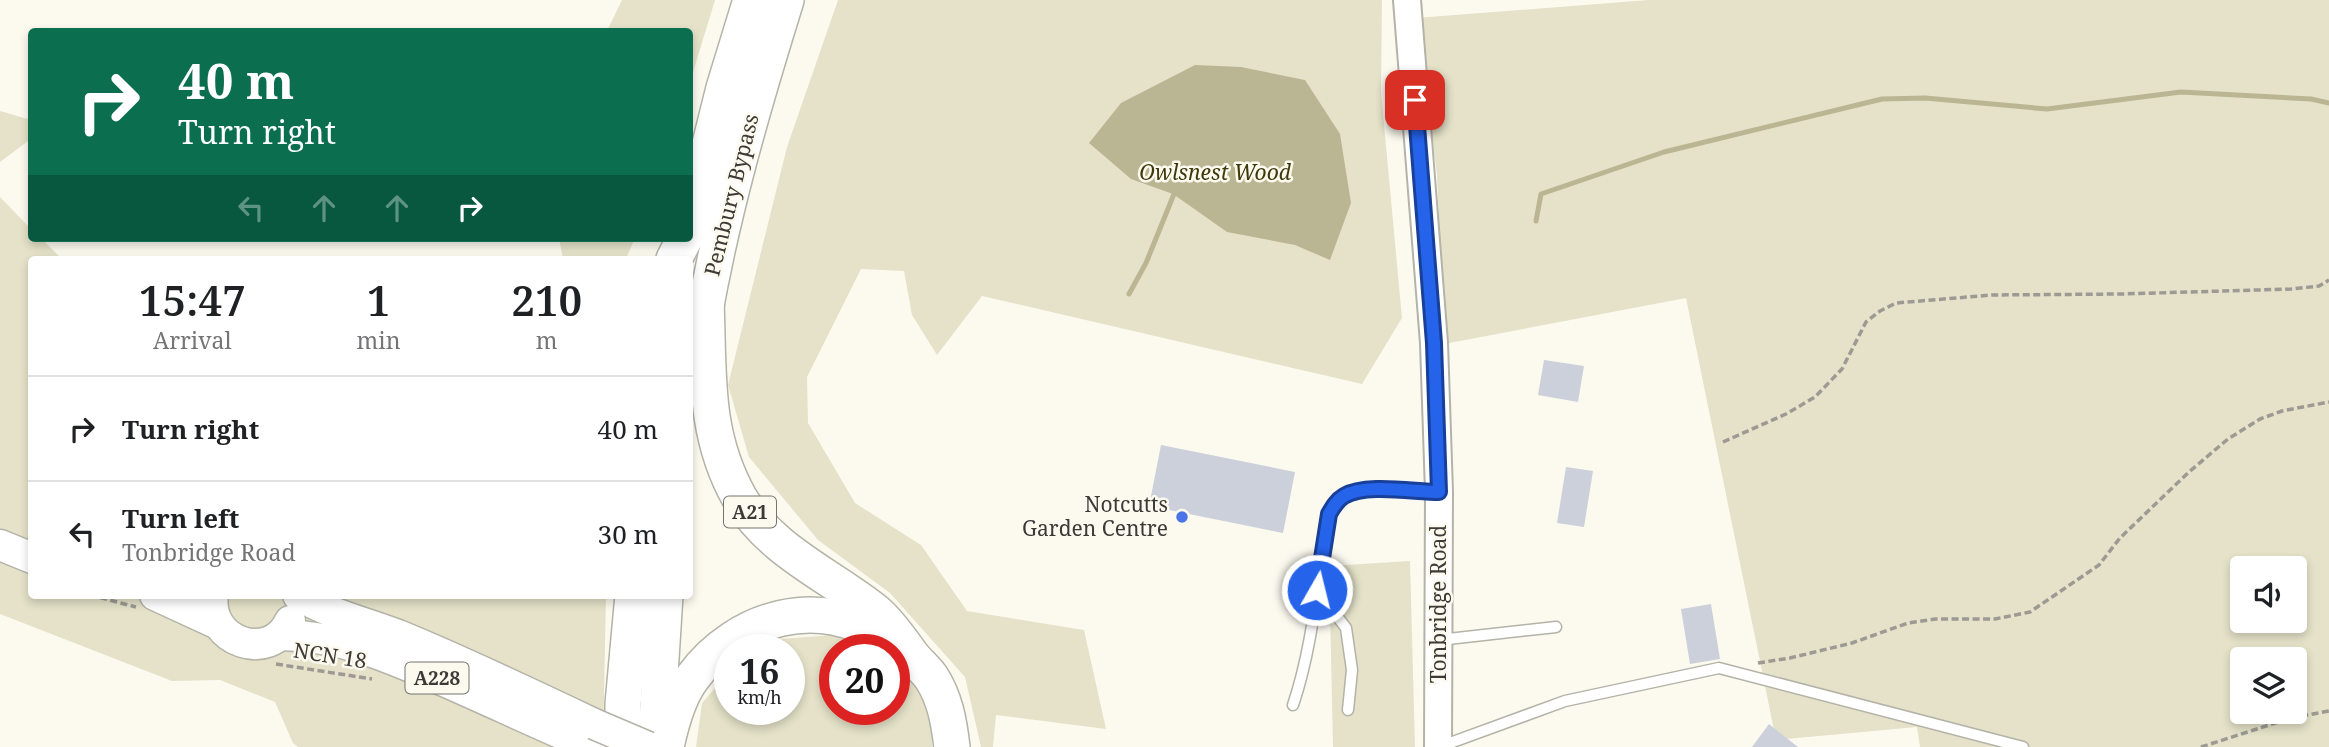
<!DOCTYPE html>
<html lang="en">
<head>
<meta charset="utf-8">
<style>
	body { margin:0; font-family:"Noto Serif",serif; background:#f2f2f2; color:#202124; height:100vh; display:flex; flex-direction:column; font-size:26px; white-space:nowrap }
	* { box-sizing:border-box; margin:0 }
	p { font-size:23px; color:#757577 }
	.icon { flex:none; width:38px; height:38px; fill:none; stroke:currentColor; stroke-width:2; stroke-linecap:round; stroke-linejoin:round }
	.map { position:relative; flex:1; overflow:hidden }
	.panel { position:absolute; left:28px; top:256px; width:665px; height:343px; display:flex; flex-direction:column; background:#fff; border-radius:7px; box-shadow:0 4px 10px #0003 }
	.panel>* { flex:none }
	.banner { position:absolute; left:28px; top:28px; width:665px; height:214px; border-radius:7px; box-shadow:0 4px 10px #0003; background:#0b6e4f; color:#fff; overflow:hidden }
	.controls { position:absolute; left:2230px; top:556px; display:grid; gap:14px }
	.controls a { display:grid; place-items:center; width:77px; height:77px; border-radius:7px; background:#fff; box-shadow:0 4px 10px #0003; font-size:35px }
	.speed { position:absolute; left:714px; top:634px; display:flex; gap:14px; font-size:35px; font-weight:700; text-align:center }
	.speed>* { display:grid; place-content:center; width:91px; height:91px; border-radius:50%; background:#fff; box-shadow:0 4px 10px #0003; line-height:1 }
	.speed small { font-size:18px; font-weight:400 }
	.speed .limit { border:10px solid #d22; background:#fff; color:#111 }
	.pin { position:absolute; display:grid; place-items:center; width:60px; height:60px; color:#fff; margin:-30px; border-radius:14px; box-shadow:0 4px 10px #0006 }
	.me { position:absolute; width:77px; margin:-38px; rotate:8deg; stroke-linejoin:round; filter:drop-shadow(0 0 5px #0008) }
	.turn { display:flex; align-items:center; gap:24px; height:147px; padding:0 35px; font-size:32px }
	.turn .icon { width:91px; height:91px; stroke-width:2.5 }
	.turn b { display:block; font-size:49px; line-height:60px }
	.lanes { display:flex; align-items:center; height:66px; padding:0 35px; background:#0003; justify-content:center; gap:35px; direction:ltr }
	.lanes .off { opacity:.35 }
	.eta { display:flex; justify-content:space-evenly; align-items:center; height:119px; text-align:center }
	.eta b { font-size:42px; font-weight:600; line-height:49px }
	ul { padding:0; list-style:none }
	li { display:flex; align-items:center; gap:21px; height:105px; padding:0 35px; border-top:2px solid #e0e0e0 }
	li div { flex:1 }
	li b { display:block; font-size:26px }
	li em { font-style:normal }
	.map>svg:first-child { display:block }
	.green { fill:#e5e2c9; fill-rule:evenodd }
	.water { fill:#bab693 }
	.lines { fill:none; stroke-linecap:round; stroke-linejoin:round }
	.stream { stroke:#bab693; stroke-width:5 }
	.building { fill:#cbd0db }
	.lane-casing { stroke:#b4b3a8; stroke-width:13 }
	.secondary-casing { stroke:#b4b3a8; stroke-width:30 }
	.primary-casing { stroke:#b4b3a8; stroke-width:33 }
	.highway-casing { stroke:#b4b3a8; stroke-width:38 }
	.path { stroke:#9c9a93; stroke-width:3.5; stroke-dasharray:7 3.5; stroke-linecap:butt }
	.lane { stroke:#fff; stroke-width:10 }
	.secondary { stroke:#fff; stroke-width:26 }
	.primary { stroke:#fff; stroke-width:30 }
	.highway { stroke:#fff; stroke-width:35 }
	.primary-bridge-casing { stroke:#b4b3a8; stroke-width:33; stroke-linecap:butt }
	.primary-bridge { stroke:#fff; stroke-width:30 }
	.route-casing { stroke:#184099; stroke-width:18 }
	.route { stroke:#2563eb; stroke-width:12 }
	.poi-dot { fill:#4a74e7; stroke:#fcfaef; stroke-width:2.5 }
	.labels { text-anchor:middle; stroke-width:5; stroke-linejoin:round; paint-order:stroke }
	.shield { fill:#fcfaef; stroke:#75746e; stroke-width:2 }
	.shield-label { font-size:19px; font-weight:bold; fill:#3b3a36 }
	.park-label { font-size:21px; font-style:italic; fill:#3e390b; stroke:#fcfaef }
	.street-label { font-size:21px; fill:#3b3a36; stroke:#fcfaef }
	.poi-label { font-size:21px; fill:#3b3a36; stroke:#fcfaef; text-anchor:end }
</style>
</head>
<body>
<div class="map">
<svg width="2329" height="747" viewBox="0 0 2329 747">
	<rect width="100%" height="100%" fill="#fcfaef"/>
	<g class="green">
		<path d="M622,0H715L690,82V32L607,31Z"/>
		<path d="M838,0H1382L1381,92L1402,318L1362,384L982,296L937,355L912,315L904,271L861,269L807,377L808,423L855,503L921,545L967,611L1084,630L1106,729L996,715L993,747H981L965,677L890,593L818,540L749,457L728,385L787,147Z"/>
		<path d="M1649,0H2329V747H1920L1917,727L1776,740L1686,298L1444,344L1437,174L1416,18ZM2242,569H2294V621H2242ZM2242,660H2294V712H2242Z"/>
		<path d="M0,111L31,120L32,138L0,162Z"/>
		<path d="M0,197L31,229L32,238H41L62,259H32V595H606L603,747H298L293,743L275,702L220,680L172,681L0,614Z"/>
		<path d="M559,238H635L626,259H563Z"/>
		<path d="M1410,561L1415,747H1333L1329,566Z"/>
		<path d="M833,635L867,649H835V709H894V665L919,687L932,731V747H696L702,703L730,671V709H789V649H761L779,639Z"/>
	</g>
	<path class="water" d="M1195,65L1241,67L1305,80L1340,134L1351,203L1330,260L1295,245L1227,232L1173,194L1131,179L1089,143L1121,103Z"/>
	<g class="lines">
		<g class="stream">
			<path d="M1536,221L1541,194L1664,152L1882,99L1925,98L2047,109L2181,92L2311,99L2329,103"/>
			<path d="M1129,294L1146,263L1174,194"/>
		</g>
	</g>
	<g class="building">
		<path d="M1544,360L1584,366L1578,402L1538,395Z"/>
		<path d="M1161,445L1295,472L1283,533L1149,506Z"/>
		<path d="M1566,467L1593,471L1584,527L1557,523Z"/>
		<path d="M1711,604L1720,659L1690,664L1681,609Z"/>
		<path d="M1769,724L1798,747H1752Z"/>
	</g>
	<g class="lines">
		<defs>
			<g id="lane">
				<path d="M1317,590L1346,628L1352,670L1348,710"/>
				<path d="M1439,640L1556,627"/>
				<path d="M1293,705C1312,649 1317,587 1326,529C1329,517 1332,502 1344,496C1367,484 1414,492 1439,492"/>
				<path d="M1439,747L1565,701L1719,668L2023,747"/>
			</g>
			<path id="secondary" d="M1407,0L1434,343L1439,492L1438,747"/>
			<g id="primary">
				<path d="M0,545L32,558"/>
				<path d="M155,595L218,624"/>
				<path d="M213,595C206,642 270,664 290,621"/>
				<path d="M298,595C329,614 364,622 398,635C464,662 529,693 594,724"/>
				<path d="M280,635C343,636 388,657 444,681C494,703 543,726 592,747"/>
			</g>
			<g id="highway">
				<path d="M690,224L724,88L751,0"/>
				<path d="M674,259L685,238"/>
				<path d="M706,301C709,371 703,433 739,497C770,551 830,575 876,612C891,625 901,641 913,657C919,664 926,670 931,677C945,698 949,722 952,747"/>
				<path d="M703,322C722,212 753,106 786,0"/>
				<path d="M656,738L665,595"/>
				<path d="M623,747V704L633,595"/>
				<path d="M666,747C671,723 678,696 693,677C737,617 821,593 883,639"/>
			</g>
		</defs>
		<use href="#lane" class="lane-casing"/>
		<use href="#secondary" class="secondary-casing"/>
		<use href="#primary" class="primary-casing"/>
		<use href="#highway" class="highway-casing"/>
		<g class="path">
			<path d="M1723,442L1786,414L1815,397L1842,369L1866,322L1880,311L1896,303L1992,295L2121,294L2291,289L2319,286L2329,280"/>
			<path d="M90,595L136,607"/>
			<path d="M1758,663L1790,658L1852,643L1908,623L1935,619H1995L2030,612L2099,565L2120,538L2190,471L2228,439L2260,419L2282,411L2329,402"/>
			<path d="M276,664L372,679"/>
			<path d="M2201,747L2291,718L2329,711"/>
		</g>
		<use href="#lane" class="lane"/>
		<use href="#secondary" class="secondary"/>
		<use href="#primary" class="primary"/>
		<use href="#highway" class="highway"/>
		<defs>
			<path id="primary-bridge" d="M594,724L648,747"/>
		</defs>
		<use href="#primary-bridge" class="primary-bridge-casing"/>
		<use href="#primary-bridge" class="primary-bridge"/>
	</g>
	<g class="lines">
		<defs>
			<path id="route" d="M1317,590L1329,514C1333,507 1337,500 1344,496C1366,483 1414,492 1439,492L1434,343L1415,100"/>
		</defs>
		<use href="#route" class="route-casing"/>
		<use href="#route" class="route"/>
	</g>
	<circle class="poi-dot" cx="1182" cy="517" r="7"/>
	<g class="labels">
		<g class="shield">
			<rect x="724" y="496.5" width="52" height="31" rx="5"/>
			<rect x="405.5" y="662.5" width="63" height="31" rx="5"/>
		</g>
		<g class="shield-label">
			<text x="750" y="519">A21</text>
			<text x="437" y="685">A228</text>
		</g>
		<g class="park-label">
			<text x="1215" y="180">Owlsnest Wood</text>
		</g>
		<g class="street-label">
			<text transform="translate(732 195) rotate(-76)" y="7">Pembury Bypass</text>
			<text transform="translate(1439 604) rotate(-90)" y="7">Tonbridge Road</text>
			<text transform="translate(330 656) rotate(9)" y="7">NCN 18</text>
		</g>
		<g class="poi-label">
			<text x="1168" y="512">Notcutts<tspan x="1168" dy="24">Garden Centre</tspan></text>
		</g>
	</g>
</svg>
<div class="controls">
<a><svg class="icon" aria-label="sound" viewBox="0 0 24 24"><path d="M4 9h4l5-4v14l-5-4H4zM17 9q2 3 0 6"/></svg></a>
<a><svg class="icon" aria-label="layers" viewBox="0 0 24 24"><path d="M12 4l9 5-9 5-9-5zM3 14l9 5 9-5"/></svg></a>
</div>
<div class="speed"><div>16<small>km/h</small></div><div class="limit">20</div></div>
<div class="pin" style="left:1415px;top:100px;background:#d93025"><svg class="icon" aria-label="arrive" viewBox="0 0 24 24"><path d="M6 21V4h12l-3 4 3 4H6"/></svg></div>
<svg class="me" style="left:1317px;top:590px" viewBox="-20 -20 40 40"><circle r="17" fill="#2563eb" stroke="#fff" stroke-width="3"/><path d="M0-11L8 9 0 5-8 9z" fill="#fff"/></svg>
<div class="banner">
<div class="turn"><svg class="icon" aria-label="right" viewBox="0 0 24 24"><path d="M7 20v-9h11M14 6l5 5-5 5"/></svg><div><b>40 m</b>Turn right</div></div>
<div class="lanes"><svg class="icon off" aria-label="left" viewBox="0 0 24 24"><path d="M17 20v-9H6M10 6l-5 5 5 5"/></svg><svg class="icon off" aria-label="ahead" viewBox="0 0 24 24"><path d="M12 20V5M6 11l6-6 6 6"/></svg><svg class="icon off" aria-label="ahead" viewBox="0 0 24 24"><path d="M12 20V5M6 11l6-6 6 6"/></svg><svg class="icon" aria-label="right" viewBox="0 0 24 24"><path d="M7 20v-9h11M14 6l5 5-5 5"/></svg></div>
</div>
<section class="panel">
<div class="eta">
<div><b>15:47</b><p>Arrival</p></div>
<div><b>1</b><p>min</p></div>
<div><b>210</b><p>m</p></div>
</div>
<ul>
<li><svg class="icon" aria-label="right" viewBox="0 0 24 24"><path d="M7 20v-9h11M14 6l5 5-5 5"/></svg><div><b>Turn right</b></div><em>40 m</em></li>
<li><svg class="icon" aria-label="left" viewBox="0 0 24 24"><path d="M17 20v-9H6M10 6l-5 5 5 5"/></svg><div><b>Turn left</b><p>Tonbridge Road</p></div><em>30 m</em></li>
</ul>
</section>
</div>
</body>
</html>
